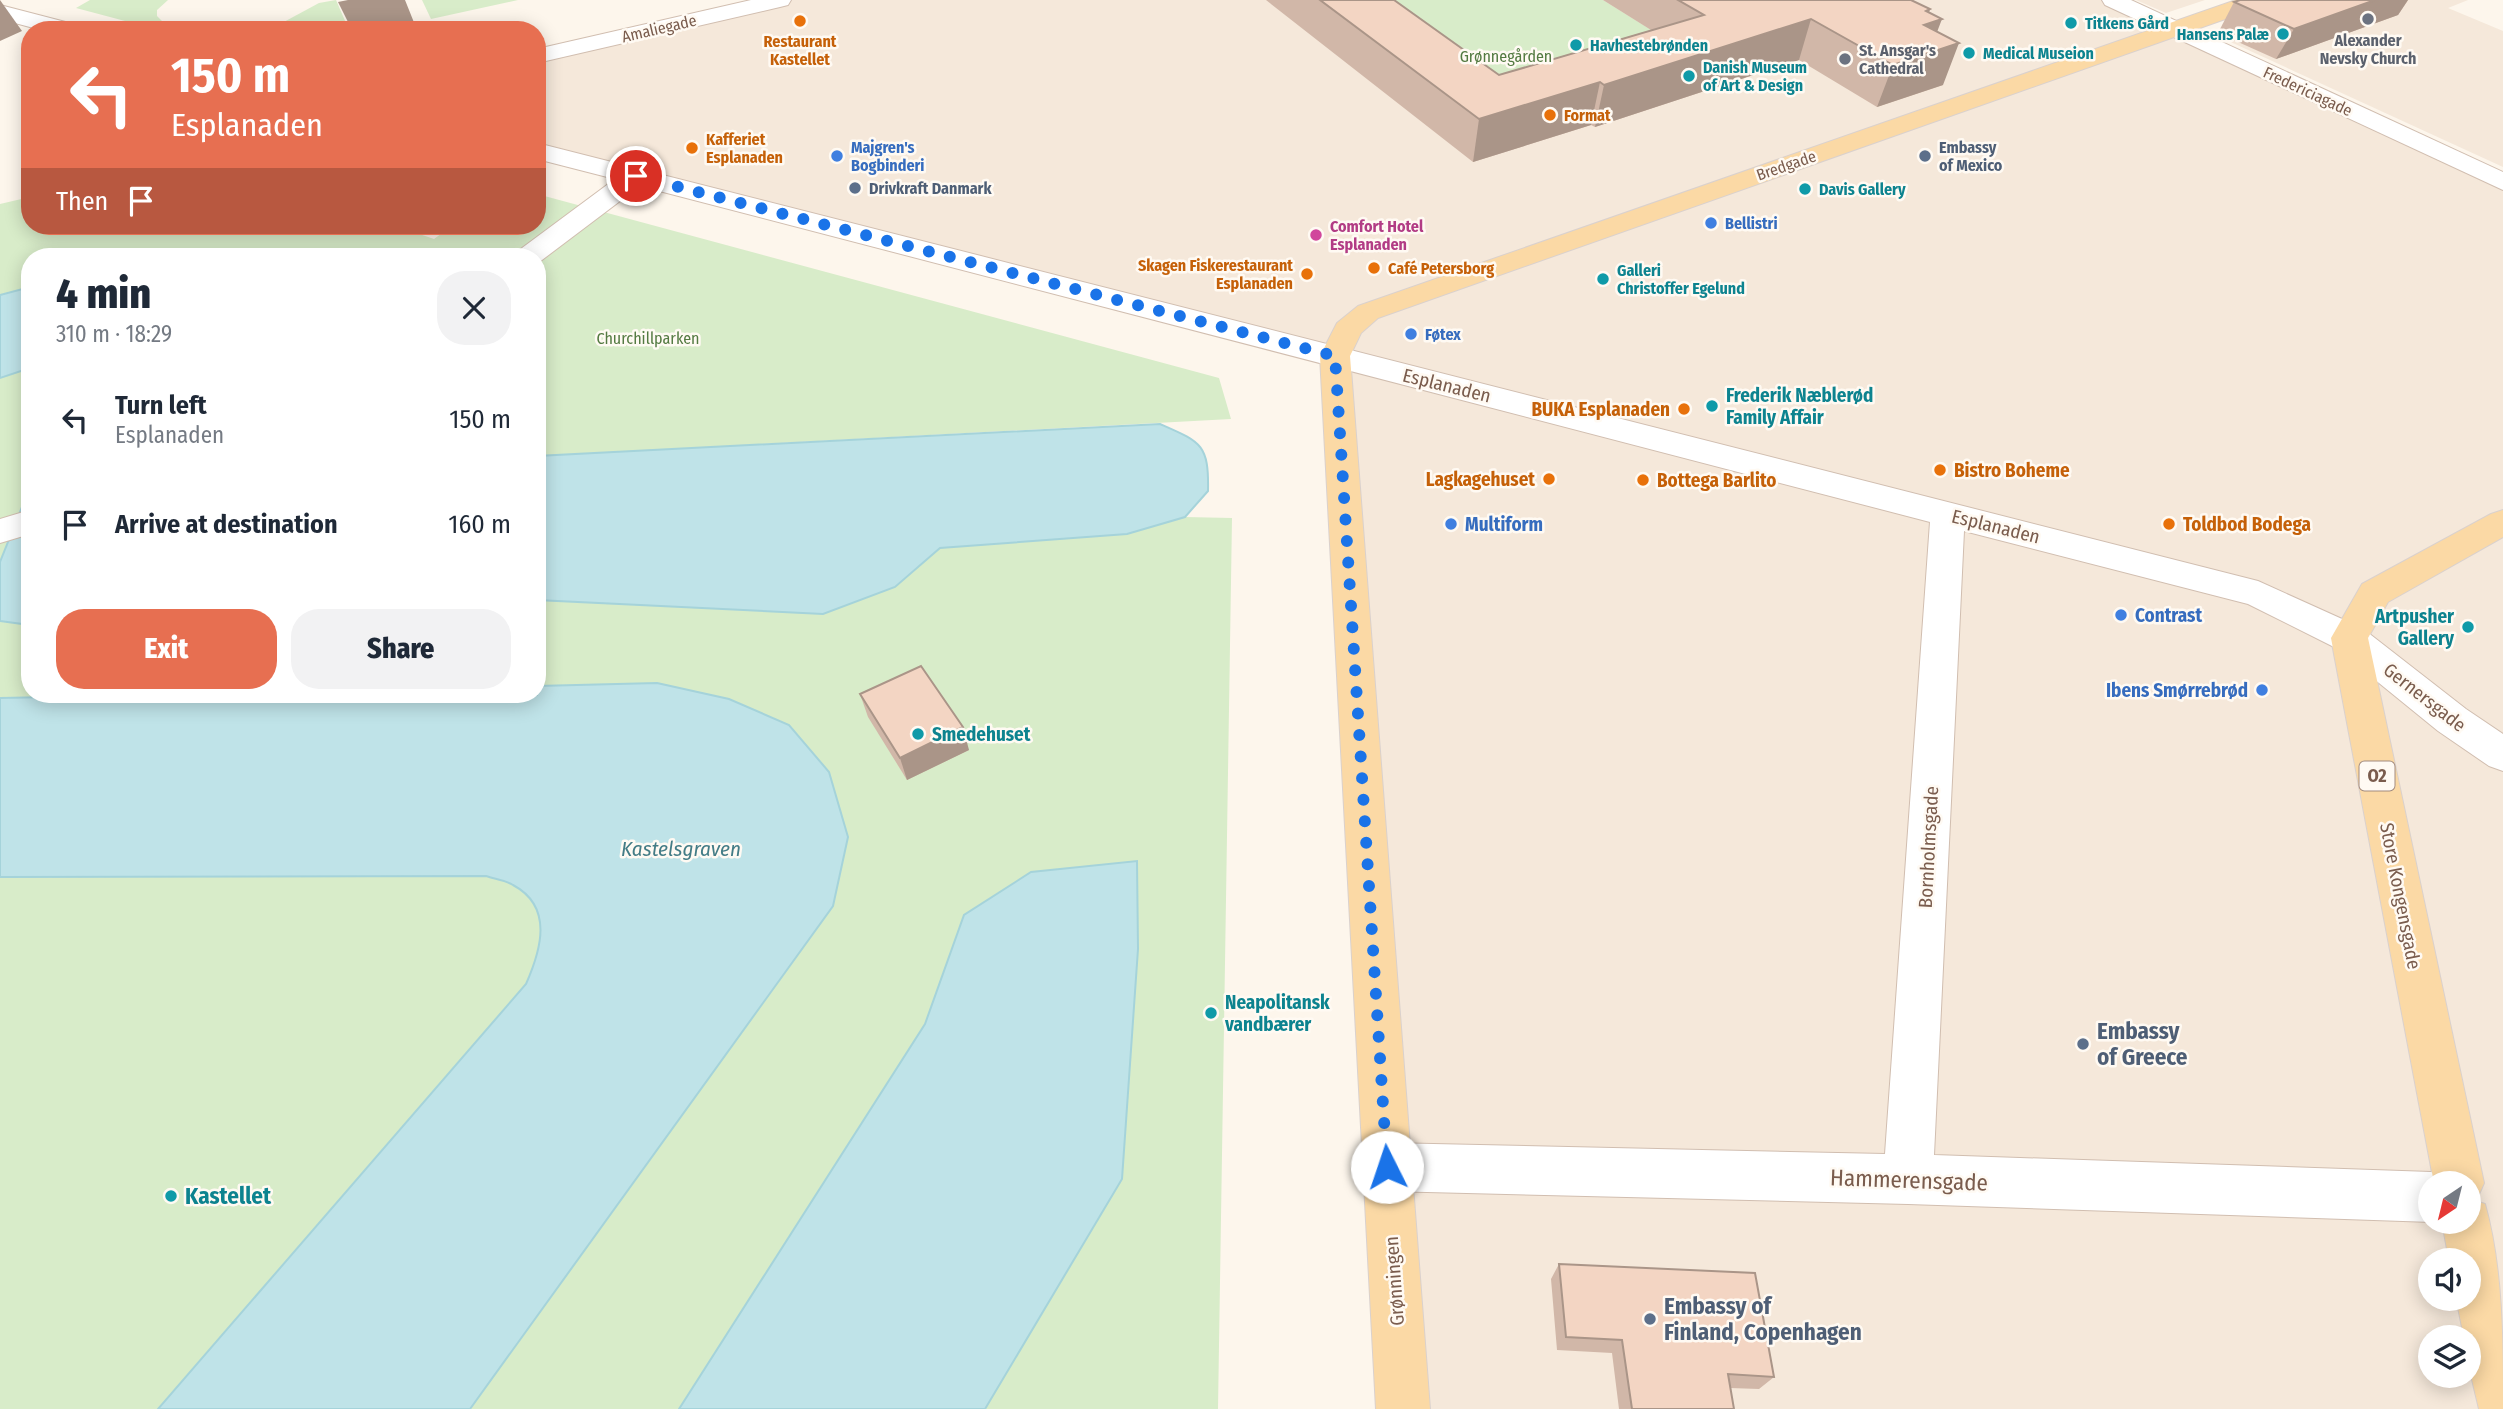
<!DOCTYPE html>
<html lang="en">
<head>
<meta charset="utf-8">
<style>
	body { margin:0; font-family:"Fira Sans Condensed",sans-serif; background:#f2f2f3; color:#1f2937; height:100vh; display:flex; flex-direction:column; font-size:26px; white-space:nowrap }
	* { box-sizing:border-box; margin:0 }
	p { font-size:23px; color:#747a83 }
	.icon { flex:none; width:38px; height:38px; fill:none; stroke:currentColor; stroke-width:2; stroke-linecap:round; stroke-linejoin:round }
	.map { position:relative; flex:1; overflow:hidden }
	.sheet { position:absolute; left:21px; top:248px; width:525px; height:455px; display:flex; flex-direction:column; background:#fff; border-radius:28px; box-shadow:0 4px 18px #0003 }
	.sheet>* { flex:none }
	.banner { position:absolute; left:21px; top:21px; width:525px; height:214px; border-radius:28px; box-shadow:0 4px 18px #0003; background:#e76f51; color:#fff; overflow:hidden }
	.needle { width:46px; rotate:215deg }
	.buttons { position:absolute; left:2418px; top:1171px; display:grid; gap:14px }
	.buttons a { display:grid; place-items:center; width:63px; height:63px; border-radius:50%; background:#fff; box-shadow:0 4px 18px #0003; font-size:35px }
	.pin { position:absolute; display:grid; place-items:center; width:60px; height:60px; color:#fff; margin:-30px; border:4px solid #fff; border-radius:50%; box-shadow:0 2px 7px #0007 }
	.me { position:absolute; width:77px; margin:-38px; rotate:356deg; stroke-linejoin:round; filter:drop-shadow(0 0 5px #0008) }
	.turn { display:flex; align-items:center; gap:24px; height:147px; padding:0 35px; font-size:32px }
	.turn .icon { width:91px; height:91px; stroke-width:2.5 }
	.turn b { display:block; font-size:49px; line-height:60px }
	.then { display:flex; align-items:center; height:66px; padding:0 35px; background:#0003; gap:14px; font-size:26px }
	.round { display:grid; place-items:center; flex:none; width:74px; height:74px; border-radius:28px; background:#f2f2f3 }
	.head { display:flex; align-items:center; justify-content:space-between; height:119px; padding:0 35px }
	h1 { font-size:42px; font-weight:800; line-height:52px }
	.button { display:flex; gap:14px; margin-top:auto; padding:14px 35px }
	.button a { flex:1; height:80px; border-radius:28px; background:#e76f51; color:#fff; font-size:28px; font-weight:800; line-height:80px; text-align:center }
	.button a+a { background:#f2f2f3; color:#1f2937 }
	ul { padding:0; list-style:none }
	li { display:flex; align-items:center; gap:21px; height:105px; padding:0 35px }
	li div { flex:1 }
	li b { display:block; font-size:26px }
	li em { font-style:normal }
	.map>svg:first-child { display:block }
	.residential { fill:#f5e8da; fill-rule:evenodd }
	.green { fill:#d8ecc9 }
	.water { fill:#bfe3e8; stroke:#a5d3da; stroke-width:2 }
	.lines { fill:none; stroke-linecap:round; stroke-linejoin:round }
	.street-casing { stroke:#d1beb0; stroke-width:2 }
	.primary-casing { stroke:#dad1cd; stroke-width:2 }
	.street { fill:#fff; fill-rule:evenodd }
	.primary { fill:#fbd9a5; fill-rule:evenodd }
	.wall { fill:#d1b7a8 }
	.shaded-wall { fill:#aa9588 }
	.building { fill:#f3d5c3; stroke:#aa9588; stroke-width:2 }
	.route { stroke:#1a73e8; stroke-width:12; stroke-dasharray:0 21.6 }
	.worship-dot { fill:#6b7280; stroke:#fffaf3; stroke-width:2.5 }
	.food-dot { fill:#e8710a; stroke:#fffaf3; stroke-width:2.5 }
	.culture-dot { fill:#0f9aa8; stroke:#fffaf3; stroke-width:2.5 }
	.shop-dot { fill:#3f7fe0; stroke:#fffaf3; stroke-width:2.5 }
	.service-dot { fill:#5c6f8a; stroke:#fffaf3; stroke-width:2.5 }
	.hotel-dot { fill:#d1479c; stroke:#fffaf3; stroke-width:2.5 }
	.labels { text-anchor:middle; stroke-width:5; stroke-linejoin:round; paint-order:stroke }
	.far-culture-label { font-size:16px; font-weight:bold; fill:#0d838f; stroke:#fffaf3; text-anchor:start }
	.far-street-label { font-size:16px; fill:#7a5c4d; stroke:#fffaf3 }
	.far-worship-label { font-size:16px; font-weight:bold; fill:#5b616d; stroke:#fffaf3 }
	.far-food-label { font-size:16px; font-weight:bold; fill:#c56008; stroke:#fffaf3; text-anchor:start }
	.far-park-label { font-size:16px; fill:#537a41; stroke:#fffaf3 }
	.far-shop-label { font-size:16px; font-weight:bold; fill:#366cbe; stroke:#fffaf3; text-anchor:start }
	.far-service-label { font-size:16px; font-weight:bold; fill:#4e5e75; stroke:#fffaf3; text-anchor:start }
	.far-hotel-label { font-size:16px; font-weight:bold; fill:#b23c85; stroke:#fffaf3; text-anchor:start }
	.shield { fill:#fffaf3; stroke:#a28b7f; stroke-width:2 }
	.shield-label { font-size:18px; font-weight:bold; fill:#7a5c4d }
	.street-label { font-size:19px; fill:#7a5c4d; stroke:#fffaf3 }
	.culture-label { font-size:19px; font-weight:bold; fill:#0d838f; stroke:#fffaf3; text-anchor:start }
	.food-label { font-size:19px; font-weight:bold; fill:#c56008; stroke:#fffaf3; text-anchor:start }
	.shop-label { font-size:19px; font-weight:bold; fill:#366cbe; stroke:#fffaf3; text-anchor:start }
	.water-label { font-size:21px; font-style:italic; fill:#437c86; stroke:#fffaf3 }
	.near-service-label { font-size:23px; font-weight:bold; fill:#4e5e75; stroke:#fffaf3; text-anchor:start }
	.near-street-label { font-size:23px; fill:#7a5c4d; stroke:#fffaf3 }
	.near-culture-label { font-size:23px; font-weight:bold; fill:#0d838f; stroke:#fffaf3; text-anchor:start }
</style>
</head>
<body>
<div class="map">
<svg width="2503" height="1409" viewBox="0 0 2503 1409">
	<rect width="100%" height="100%" fill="#fdf6ec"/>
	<g class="residential">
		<path d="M780,0H2113L2503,182V1409H1403L1335,356L537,151V56ZM2431,1183H2469V1222H2431ZM2431,1260H2469V1298H2431ZM2431,1337H2469V1376H2431Z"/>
		<path d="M2136,0H2205L2166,13Z"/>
		<path d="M2304,0H2468L2448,8L2503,31V167L2211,33Z"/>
	</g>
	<g class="green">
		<path d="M90,0H168L157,10V16L162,21L195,30H159L76,8Z"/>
		<path d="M336,0L349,30H269L319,3Z"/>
		<path d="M422,0H518L431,19Z"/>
		<path d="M1336,0H1603L1693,56L1492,117Z"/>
		<path d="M537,194L1219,378L1231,419L537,456V257H30V287L0,295V204L30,197V226H227L245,231L365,232C385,218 412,232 434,239L452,226H537Z"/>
		<path d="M30,368V487L0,562V378Z"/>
		<path d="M1185,517L1232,518L1218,1409H985L1122,1179L1138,949L1136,861L964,915L925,1024L679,1409H470L833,906L657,683L537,686V600L895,587L940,548L1127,534Z"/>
		<path d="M0,621L30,625V695H152L0,698Z"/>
		<path d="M486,876C494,879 505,880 513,885C554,907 541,950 526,984L158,1409H0V877Z"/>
	</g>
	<g class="water">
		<path d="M30,287V368L0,378V295Z"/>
		<path d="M1160,424C1201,442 1209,444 1208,491L1185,517L1127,534L940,548L895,587L823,614L537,600V456Z"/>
		<path d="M30,487V625L0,621V562Z"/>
		<path d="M657,683L729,699L789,725L829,772L848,837L833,906L470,1409H158L526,984C541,950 554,907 513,885C505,880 494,879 486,876L0,877V698L153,695H537V686Z"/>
		<path d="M1137,861L1138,949L1122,1179L985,1409H679L925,1024L964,915L1031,872Z"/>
	</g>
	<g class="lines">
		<defs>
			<g id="street">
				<path d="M751,0H791L788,5L780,7L537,63V49Z"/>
				<path d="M2102,0H2131L2503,172V190L2105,5Z"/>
				<path d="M0,5L77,25L80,30H41L0,19Z"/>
				<path d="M537,143L2258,581L2362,628L2466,709L2503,734V771L2489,766L2438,731L2336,648L2248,604L1964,531L1934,1155L2431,1172L2449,1179L2450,1183H2431L2432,1222L1908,1204L1387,1191L1370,1184L1362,1167L1370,1150L1387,1143L1885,1154L1930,522L640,186L538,263L537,257H514L518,251L615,179L537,159Z"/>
				<path d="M30,510V534L0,543V519Z"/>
			</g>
			<g id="primary">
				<path d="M2236,0H2268L2265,5L1378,318L1361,333L1350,356L1430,1409H1376L1320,356L1337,323L1358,306Z"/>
				<path d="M2503,510V537L2388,602L2368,638L2484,1183L2476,1201L2485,1204C2503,1268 2503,1341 2503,1409H2479L2469,1367V1337H2464L2456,1298H2469V1260H2449L2442,1222H2469V1183H2434L2331,638L2362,584L2491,514Z"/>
			</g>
		</defs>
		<use href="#street" class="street-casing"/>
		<use href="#primary" class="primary-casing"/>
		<use href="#street" class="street"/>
		<use href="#primary" class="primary"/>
	</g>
	<g class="wall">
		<path d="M1266,0H1394L1499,75L1651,30L1603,0H1911L1929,12L1937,32L1943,85L1877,107L1799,60L1595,127L1591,125L1473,162Z"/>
		<path d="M2240,0H2408L2398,15L2276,59L2218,33L2234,2Z"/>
		<path d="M860,694L969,750L907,780L868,717Z"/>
		<path d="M1559,1264L1774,1377L1759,1389L1730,1388L1734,1409H1619L1612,1353L1557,1350L1551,1279Z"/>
	</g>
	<g class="shaded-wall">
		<path d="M0,0L22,31L0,41Z"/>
		<path d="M348,0H405L417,30H352L338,2Z"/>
		<path d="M2375,0H2408L2398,15L2276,59L2294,29Z"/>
		<path d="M1930,9L1925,25L1942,19L1929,53L1959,43L1943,85L1877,107L1893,65L1926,11Z"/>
		<path d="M1811,19L1799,60L1595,127L1604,85Z"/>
		<path d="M1600,82L1591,125L1473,162L1479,119Z"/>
		<path d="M963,727L969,750L907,780L900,758Z"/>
	</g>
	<g class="building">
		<path d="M1320,0H1394L1499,75L1704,15L1678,0H1911L1930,9L1926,11L1942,19L1924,25L1959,43L1893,65L1811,19L1604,85L1600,82L1479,119Z"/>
		<path d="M2240,0H2375L2294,29L2234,2Z"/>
		<path d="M921,666L963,727L900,758L860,694Z"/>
		<path d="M1559,1264L1755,1273L1774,1377L1728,1374L1734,1409H1632L1622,1340L1566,1337Z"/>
	</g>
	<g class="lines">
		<path class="route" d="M636,176L1335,356L1387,1167"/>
	</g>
	<g class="worship-dot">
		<circle cx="2368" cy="19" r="7"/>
		<circle cx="1845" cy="59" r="7"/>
	</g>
	<g class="food-dot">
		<circle cx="800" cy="21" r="7"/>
		<circle cx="1550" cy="115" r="7"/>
		<circle cx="692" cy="148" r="7"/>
		<circle cx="1374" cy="268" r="7"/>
		<circle cx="1307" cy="274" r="7"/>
		<circle cx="1684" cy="409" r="7"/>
		<circle cx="1940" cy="470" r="7"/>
		<circle cx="1549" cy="479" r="7"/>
		<circle cx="1643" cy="480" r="7"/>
		<circle cx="2169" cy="524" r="7"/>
	</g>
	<g class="culture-dot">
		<circle cx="2071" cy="23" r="7"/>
		<circle cx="2283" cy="34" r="7"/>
		<circle cx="1576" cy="45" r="7"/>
		<circle cx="1969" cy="53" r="7"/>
		<circle cx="1689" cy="76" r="7"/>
		<circle cx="1805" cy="189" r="7"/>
		<circle cx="1603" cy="279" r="7"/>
		<circle cx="1712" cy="406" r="7"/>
		<circle cx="2468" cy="627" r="7"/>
		<circle cx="918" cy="734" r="7"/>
		<circle cx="1211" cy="1013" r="7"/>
		<circle cx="171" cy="1196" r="7"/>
	</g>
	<g class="shop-dot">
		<circle cx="837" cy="156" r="7"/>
		<circle cx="1711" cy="223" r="7"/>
		<circle cx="1411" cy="334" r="7"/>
		<circle cx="1451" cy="524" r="7"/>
		<circle cx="2121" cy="615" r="7"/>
		<circle cx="2262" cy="690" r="7"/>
	</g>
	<g class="service-dot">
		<circle cx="1925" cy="156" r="7"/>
		<circle cx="855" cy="188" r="7"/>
		<circle cx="2083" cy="1044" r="7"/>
		<circle cx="1650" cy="1319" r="7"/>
	</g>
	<circle class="hotel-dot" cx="1316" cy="235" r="7"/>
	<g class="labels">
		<g class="far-culture-label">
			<text x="2085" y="29">Titkens Gård</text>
			<text x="2269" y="40" text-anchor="end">Hansens Palæ</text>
			<text x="1590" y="51">Havhestebrønden</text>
			<text x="1983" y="59">Medical Museion</text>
			<text x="1703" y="73">Danish Museum<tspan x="1703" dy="18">of Art &amp; Design</tspan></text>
			<text x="1819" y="195">Davis Gallery</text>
			<text x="1617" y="276">Galleri<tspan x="1617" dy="18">Christoffer Egelund</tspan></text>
		</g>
		<g class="far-street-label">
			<text transform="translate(659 28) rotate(-13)" y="6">Amaliegade</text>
			<text transform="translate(2308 91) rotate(25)" y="6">Fredericiagade</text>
			<text transform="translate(1786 165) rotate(-19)" y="6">Bredgade</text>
		</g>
		<g class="far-worship-label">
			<text x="2368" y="46">Alexander<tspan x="2368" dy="18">Nevsky Church</tspan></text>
			<text x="1859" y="56" text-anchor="start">St. Ansgar's<tspan x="1859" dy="18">Cathedral</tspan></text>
		</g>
		<g class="far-food-label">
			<text x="800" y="47" text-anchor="middle">Restaurant<tspan x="800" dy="18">Kastellet</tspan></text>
			<text x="1564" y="121">Format</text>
			<text x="706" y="145">Kafferiet<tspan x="706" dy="18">Esplanaden</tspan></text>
			<text x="1293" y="271" text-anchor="end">Skagen Fiskerestaurant<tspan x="1293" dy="18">Esplanaden</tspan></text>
			<text x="1388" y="274">Café Petersborg</text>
		</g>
		<g class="far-park-label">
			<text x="1506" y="62">Grønnegården</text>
			<text x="648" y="344">Churchillparken</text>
		</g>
		<g class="far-shop-label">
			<text x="851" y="153">Majgren's<tspan x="851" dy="18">Bogbinderi</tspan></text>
			<text x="1725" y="229">Bellistri</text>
			<text x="1425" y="340">Føtex</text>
		</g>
		<g class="far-service-label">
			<text x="1939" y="153">Embassy<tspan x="1939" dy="18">of Mexico</tspan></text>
			<text x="869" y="194">Drivkraft Danmark</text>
		</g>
		<g class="far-hotel-label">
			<text x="1330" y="232">Comfort Hotel<tspan x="1330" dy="18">Esplanaden</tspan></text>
		</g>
		<rect class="shield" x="2359.5" y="761.5" width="35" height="29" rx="5"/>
		<g class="shield-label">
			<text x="2377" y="782">O2</text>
		</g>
		<g class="street-label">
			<text transform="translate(1447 385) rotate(14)" y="7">Esplanaden</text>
			<text transform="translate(1996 526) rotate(14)" y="7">Esplanaden</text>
			<text transform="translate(2425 697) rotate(38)" y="7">Gernersgade</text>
			<text transform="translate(1928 847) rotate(-87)" y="7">Bornholmsgade</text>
			<text transform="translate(2401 896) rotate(79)" y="7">Store Kongensgade</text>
			<text transform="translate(1394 1281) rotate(-94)" y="7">Grønningen</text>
		</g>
		<g class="culture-label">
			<text x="1726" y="402">Frederik Næblerød<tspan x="1726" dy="22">Family Affair</tspan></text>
			<text x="2454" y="623" text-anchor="end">Artpusher<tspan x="2454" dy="22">Gallery</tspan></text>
			<text x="932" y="741">Smedehuset</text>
			<text x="1225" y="1009">Neapolitansk<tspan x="1225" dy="22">vandbærer</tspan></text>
		</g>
		<g class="food-label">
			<text x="1670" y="416" text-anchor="end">BUKA Esplanaden</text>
			<text x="1954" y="477">Bistro Boheme</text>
			<text x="1535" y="486" text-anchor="end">Lagkagehuset</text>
			<text x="1657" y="487">Bottega Barlito</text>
			<text x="2183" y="531">Toldbod Bodega</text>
		</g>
		<g class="shop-label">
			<text x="1465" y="531">Multiform</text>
			<text x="2135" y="622">Contrast</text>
			<text x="2248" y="697" text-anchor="end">Ibens Smørrebrød</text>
		</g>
		<g class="water-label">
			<text x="681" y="856">Kastelsgraven</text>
		</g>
		<g class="near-service-label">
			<text x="2097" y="1039">Embassy<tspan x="2097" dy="26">of Greece</tspan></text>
			<text x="1664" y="1314">Embassy of<tspan x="1664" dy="26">Finland, Copenhagen</tspan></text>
		</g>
		<g class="near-street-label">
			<text transform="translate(1909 1180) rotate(2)" y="8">Hammerensgade</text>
		</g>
		<g class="near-culture-label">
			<text x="185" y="1204">Kastellet</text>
		</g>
	</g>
</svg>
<div class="buttons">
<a><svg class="needle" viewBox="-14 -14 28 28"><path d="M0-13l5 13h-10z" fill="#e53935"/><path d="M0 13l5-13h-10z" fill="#747a83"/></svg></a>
<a><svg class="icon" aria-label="sound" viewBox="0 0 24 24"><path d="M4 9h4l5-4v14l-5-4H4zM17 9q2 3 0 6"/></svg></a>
<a><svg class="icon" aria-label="layers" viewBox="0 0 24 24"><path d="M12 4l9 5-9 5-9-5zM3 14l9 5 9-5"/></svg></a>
</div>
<div class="pin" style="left:636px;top:176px;background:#d93025"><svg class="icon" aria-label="arrive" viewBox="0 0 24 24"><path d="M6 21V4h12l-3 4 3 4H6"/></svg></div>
<svg class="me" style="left:1387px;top:1167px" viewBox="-20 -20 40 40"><circle r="19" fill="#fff"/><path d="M0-13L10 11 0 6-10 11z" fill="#1a73e8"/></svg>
<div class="banner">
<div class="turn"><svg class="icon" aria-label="left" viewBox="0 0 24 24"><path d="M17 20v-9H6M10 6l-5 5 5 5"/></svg><div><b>150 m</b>Esplanaden</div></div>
<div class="then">Then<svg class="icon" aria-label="arrive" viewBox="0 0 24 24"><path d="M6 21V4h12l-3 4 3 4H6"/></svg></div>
</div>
<section class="sheet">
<div class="head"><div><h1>4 min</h1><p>310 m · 18:29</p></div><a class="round"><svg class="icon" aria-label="close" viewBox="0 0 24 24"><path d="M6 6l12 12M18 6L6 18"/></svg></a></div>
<ul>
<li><svg class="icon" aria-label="left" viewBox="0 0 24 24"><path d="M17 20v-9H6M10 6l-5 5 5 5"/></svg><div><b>Turn left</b><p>Esplanaden</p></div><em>150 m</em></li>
<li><svg class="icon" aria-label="arrive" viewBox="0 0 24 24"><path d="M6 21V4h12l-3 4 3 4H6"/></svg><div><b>Arrive at destination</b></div><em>160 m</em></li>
</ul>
<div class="button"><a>Exit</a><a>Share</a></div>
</section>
</div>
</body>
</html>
